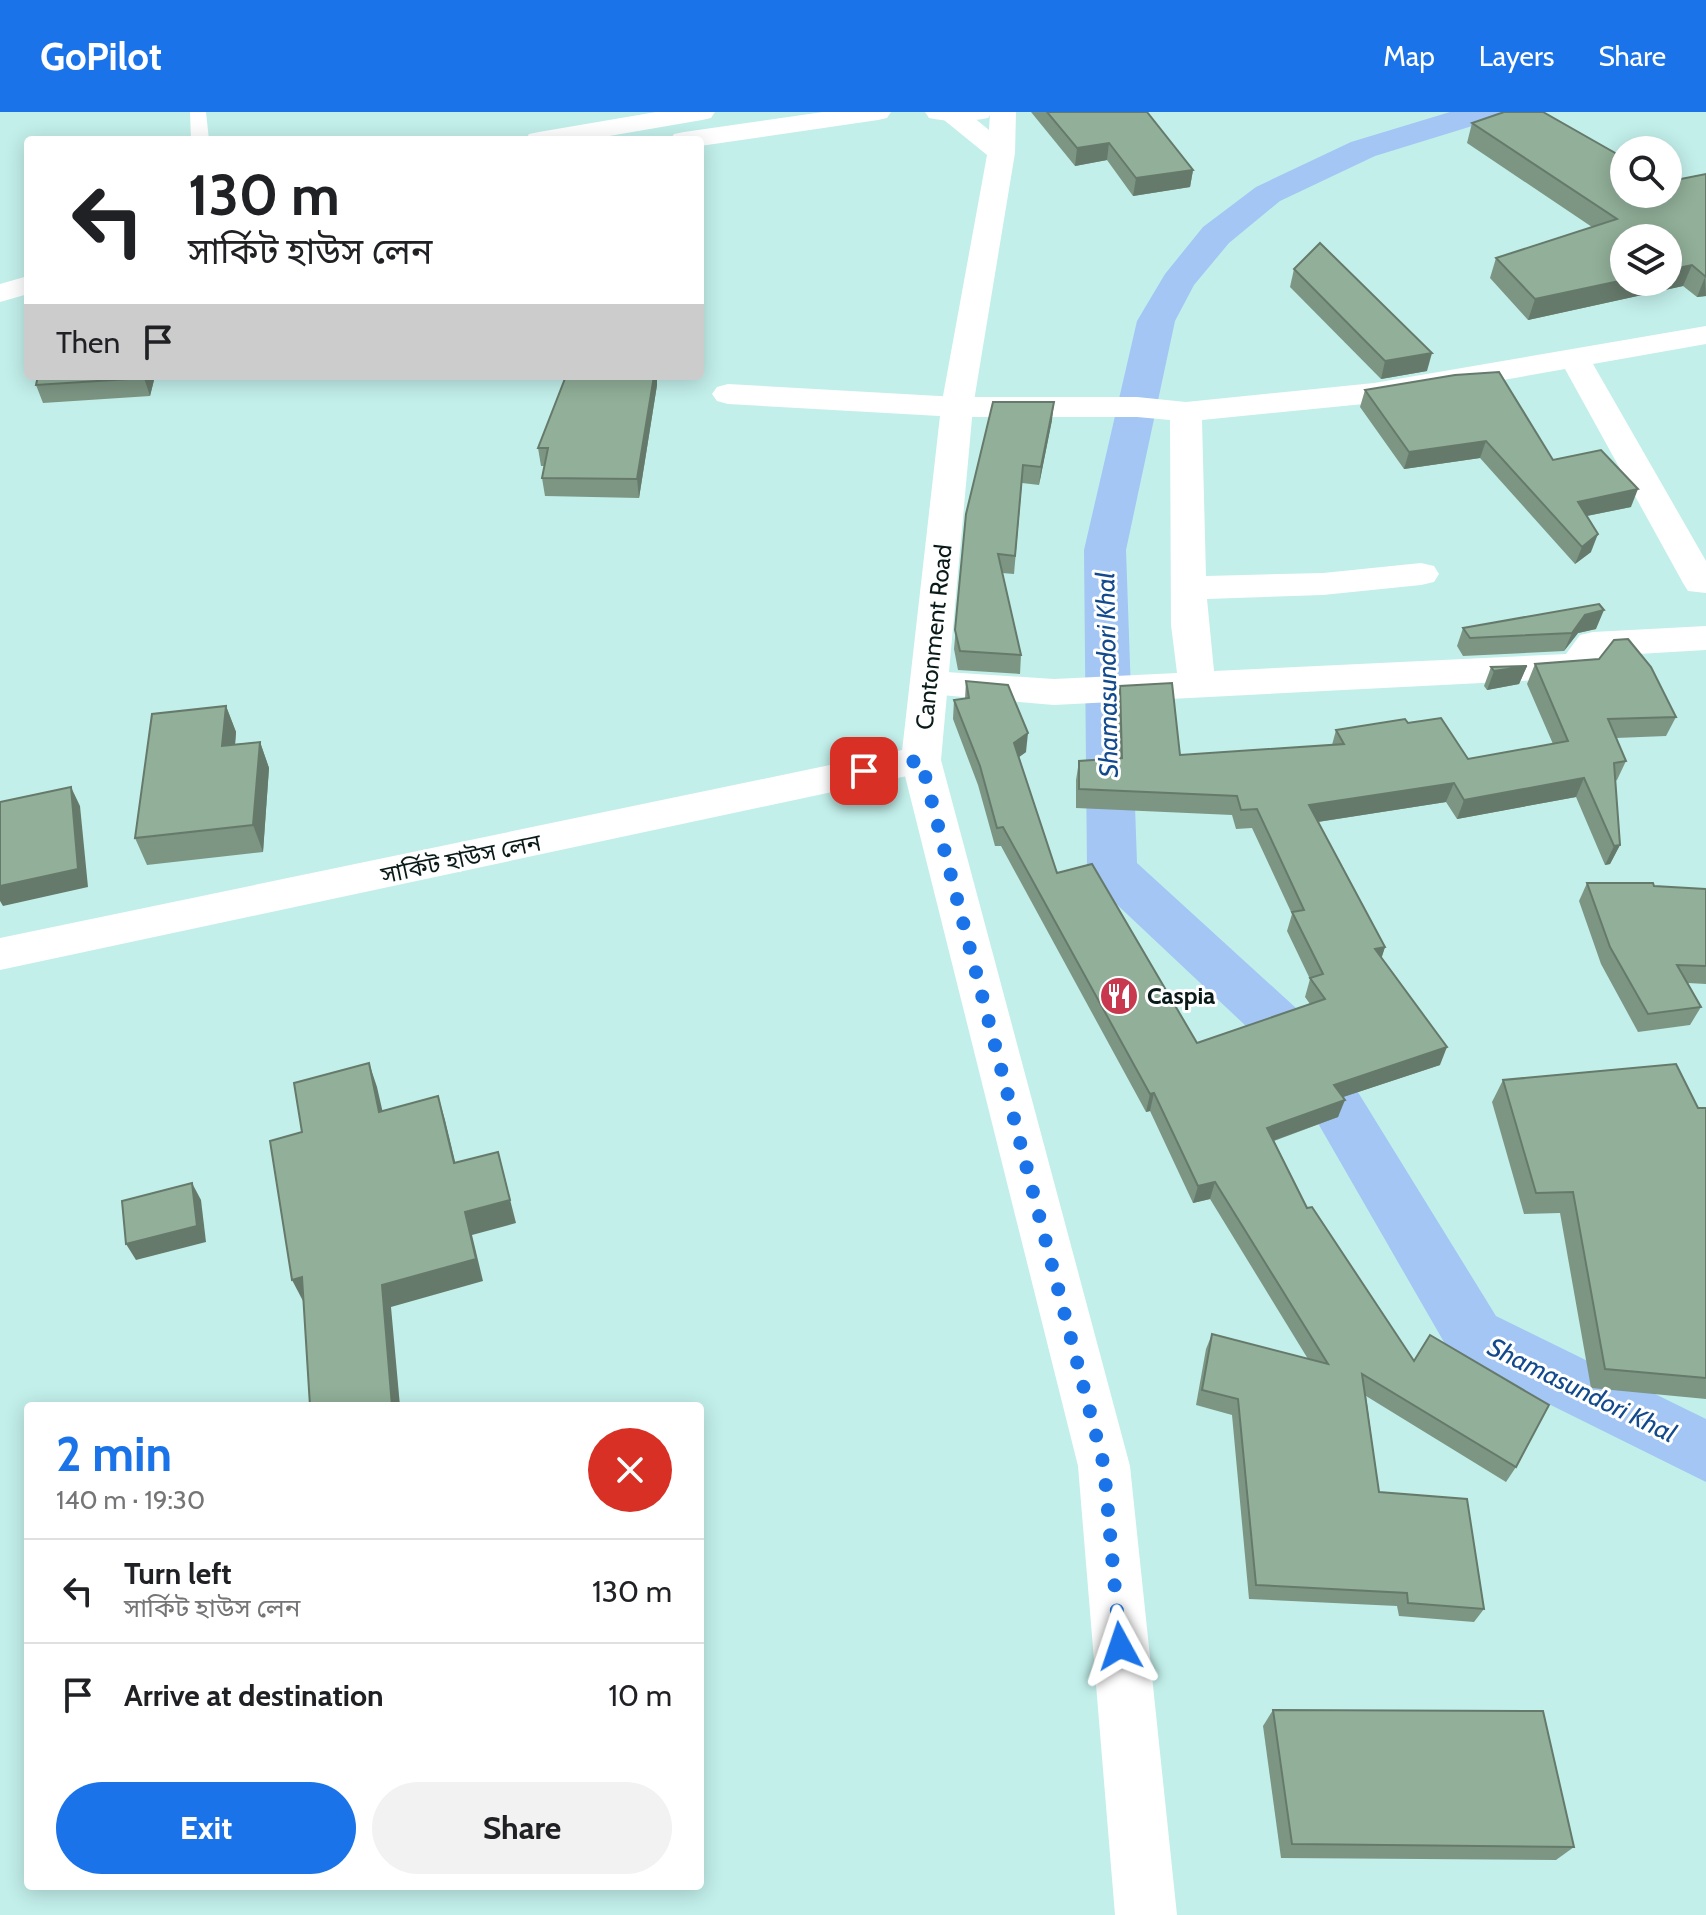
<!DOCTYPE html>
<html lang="en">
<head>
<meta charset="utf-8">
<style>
	body { margin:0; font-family:Cabin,"Noto Sans Bengali",sans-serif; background:#f2f2f2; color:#202124; height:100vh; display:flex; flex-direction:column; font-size:30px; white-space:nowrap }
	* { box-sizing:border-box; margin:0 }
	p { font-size:26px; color:#757577 }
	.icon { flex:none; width:44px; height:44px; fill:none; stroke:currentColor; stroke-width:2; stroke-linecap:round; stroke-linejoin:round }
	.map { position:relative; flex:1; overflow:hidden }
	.details { position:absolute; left:24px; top:1290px; width:680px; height:488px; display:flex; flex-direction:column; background:#fff; border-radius:8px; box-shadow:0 4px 20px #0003 }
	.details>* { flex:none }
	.hud { position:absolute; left:24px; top:24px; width:680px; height:244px; border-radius:8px; box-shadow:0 4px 20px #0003; background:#fff; color:#202124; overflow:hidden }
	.fabs { position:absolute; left:1610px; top:24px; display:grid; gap:16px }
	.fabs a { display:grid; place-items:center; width:72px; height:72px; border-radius:50%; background:#fff; box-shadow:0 4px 20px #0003; font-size:40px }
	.pin { position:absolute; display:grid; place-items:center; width:68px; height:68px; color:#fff; margin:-34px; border-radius:16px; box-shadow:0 4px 12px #0006 }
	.me { position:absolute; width:88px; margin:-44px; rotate:355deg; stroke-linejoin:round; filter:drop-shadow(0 0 6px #0008) }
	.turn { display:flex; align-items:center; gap:28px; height:168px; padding:0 32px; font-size:36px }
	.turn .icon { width:104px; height:104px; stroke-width:2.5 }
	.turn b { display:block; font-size:56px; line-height:68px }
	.then { display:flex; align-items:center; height:76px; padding:0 32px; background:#0003; gap:16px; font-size:30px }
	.round { display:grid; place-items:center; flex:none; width:84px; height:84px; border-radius:42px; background:#f2f2f2 }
	.headline { display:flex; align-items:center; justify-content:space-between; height:136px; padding:0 32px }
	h1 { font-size:48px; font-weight:700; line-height:60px; color:#1a73e8 }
	.cta { display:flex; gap:16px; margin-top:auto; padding:16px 32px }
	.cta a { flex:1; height:92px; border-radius:48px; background:#1a73e8; color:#fff; font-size:32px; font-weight:700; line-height:92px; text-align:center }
	.cta a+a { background:#f2f2f2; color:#202124 }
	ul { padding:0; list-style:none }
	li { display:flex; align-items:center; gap:24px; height:104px; padding:0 32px; border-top:2px solid #e0e0e0 }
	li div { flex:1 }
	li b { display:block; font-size:30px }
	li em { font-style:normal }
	header { display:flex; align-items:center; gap:48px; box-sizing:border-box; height:112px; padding:0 40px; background:#1a73e8; color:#fff }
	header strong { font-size:38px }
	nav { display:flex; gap:44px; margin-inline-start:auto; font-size:28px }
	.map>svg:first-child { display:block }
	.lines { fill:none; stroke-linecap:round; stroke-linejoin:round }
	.canal { fill:#a3c6f5; fill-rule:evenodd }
	.service { fill:#fff; fill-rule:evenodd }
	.minor { fill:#fff; fill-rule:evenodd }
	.secondary { fill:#fff; fill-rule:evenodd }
	.trunk { fill:#fff; fill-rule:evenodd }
	.wall { fill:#7d9684 }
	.shaded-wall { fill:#667a6b }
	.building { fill:#91af99; stroke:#667a6b; stroke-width:2 }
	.route { stroke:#1a73e8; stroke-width:14; stroke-dasharray:0 25.2 }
	.labels { text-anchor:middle; stroke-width:6; stroke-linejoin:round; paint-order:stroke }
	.street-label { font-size:24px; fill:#091a18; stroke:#fff }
	.poi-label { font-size:24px; font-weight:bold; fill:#091a18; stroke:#fff; text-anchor:start }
	.water-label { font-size:26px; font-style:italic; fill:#124a8d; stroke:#fff }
</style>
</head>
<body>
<header>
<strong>GoPilot</strong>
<nav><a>Map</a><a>Layers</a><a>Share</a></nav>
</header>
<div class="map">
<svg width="1706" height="1803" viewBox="0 0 1706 1803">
	<rect width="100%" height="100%" fill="#c2efea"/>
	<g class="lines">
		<path class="canal" d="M1450,0H1500L1495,7L1375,44L1280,89L1229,131L1194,173L1175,209L1126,438L1137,751L1319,917L1496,1204L1706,1307V1370L1452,1244L1281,947L1094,771L1087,758L1084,438L1137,209L1165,162L1203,115L1256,75L1351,30Z"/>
		<path class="service" d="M190,0H206L209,28H191Z"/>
		<g class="minor">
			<path d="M1706,214V232L1593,252L1706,449V481L1688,479L1683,471L1565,257L1374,291L1202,308L1206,464L1323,461L1421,451L1434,454L1439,462L1434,470L1421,473L1323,483L1207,487L1214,559L1566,542L1580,523L1593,520L1706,514V538L1604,544L1590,563L1577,566L1054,593L918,581L912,572L918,563L931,559L1054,567L1177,561L1171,513L1170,308L1137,305H957L728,292L717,289L712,282L717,275L728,272L957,285H1137L1186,290L1374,271Z"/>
			<path d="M921,634L935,638L941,648L935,658L0,858V826Z"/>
		</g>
		<path class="secondary" d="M941,0H967L989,18L990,0H1016L1015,41L973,295L941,648L1130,1354L1177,1803H1115L1078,1354L901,648L941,295L987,43L944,8Z"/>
		<g class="trunk">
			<path d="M656,0H715L711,6L702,8L586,28H525L529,22L539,20Z"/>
			<path d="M823,0H891L887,6L878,8L700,34V28H670L674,22L684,20Z"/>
			<path d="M925,0H992L988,6C970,10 947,10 929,6Z"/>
			<path d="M28,164V182L0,190V172Z"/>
		</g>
	</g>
	<g class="wall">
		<path d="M1031,0H1147L1193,58L1190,75L1133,84L1107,48L1075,54Z"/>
		<path d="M1472,11L1624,82L1681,67L1706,62V184L1697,185L1683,174L1528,208L1490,166L1496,146L1592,115L1467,31Z"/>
		<path d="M1294,157L1427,259L1381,267L1290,175Z"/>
		<path d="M155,264L150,284L43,291L36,273Z"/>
		<path d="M657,273L639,386L545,384L542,366L544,354H541L538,336Z"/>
		<path d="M1365,278L1553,348L1631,395L1587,404L1591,440L1575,452L1480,346L1404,357L1360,295Z"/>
		<path d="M1052,308L1039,373L1022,371L1014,462L1002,461L1021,543L1020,562L958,558L954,537L966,402Z"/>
		<path d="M1463,516L1596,517L1578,521L1564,539L1463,544L1457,534Z"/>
		<path d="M1535,552L1676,605L1666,624L1616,626L1626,649L1617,668L1615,669L1620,733L1610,752L1605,753L1576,685L1457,707L1446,690L1318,710L1385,835L1381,846L1440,953L1343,985L1338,1005L1274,1029L1307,1096L1414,1249L1516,1355L1506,1370L1366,1284L1379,1380L1484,1497L1474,1510L1399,1504L1397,1494L1249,1487L1232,1303L1196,1293L1206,1237L1212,1222L1308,1247L1210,1087L1193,1091L1150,999L1146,1000L1001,734H995L978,673L953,607L954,588L965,587L966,569L1026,640L1019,645L1057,761L1197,931L1310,892L1305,885L1310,867L1287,819L1292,802L1252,716L1236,717L1232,703L1076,696V668L1079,649L1118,646L1117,593L1120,574L1180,643L1332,633L1336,618L1408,611L1468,647L1553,632L1527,572Z"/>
		<path d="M1527,554L1519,572L1487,578L1484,574L1491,555Z"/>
		<path d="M226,594L236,620L235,632L260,630L269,656L263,740L147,753L135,726Z"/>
		<path d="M1587,771L1706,777V872L1688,871L1701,895L1690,913L1638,920L1601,852L1579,789Z"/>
		<path d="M1503,968L1706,996V1287L1591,1276L1560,1101L1524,1102L1492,990Z"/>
		<path d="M1273,1598L1574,1735L1556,1748L1281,1746L1263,1614Z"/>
	</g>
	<g class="shaded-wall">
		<path d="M1109,31L1107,48L1075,54L1077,36Z"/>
		<path d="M1193,58L1190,75L1133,84L1136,66Z"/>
		<path d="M1692,153L1683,174L1528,208L1535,187L1624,168V170H1668V158Z"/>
		<path d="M1705,165L1706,184L1697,185Z"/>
		<path d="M1432,241L1427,259L1381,267L1385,249Z"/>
		<path d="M144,264H155L150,284L144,266Z"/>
		<path d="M654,264H657V273L639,386L637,367Z"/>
		<path d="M1054,290L1052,308L1039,373L1041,355Z"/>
		<path d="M1486,329L1480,346L1404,357L1409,340Z"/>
		<path d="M1638,377L1631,395L1571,407L1578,390Z"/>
		<path d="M1598,422L1591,440L1575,452L1582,435Z"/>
		<path d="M1604,498L1596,517L1578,521L1564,539L1572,521L1585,503Z"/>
		<path d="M1527,554L1519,572L1487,578L1494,559Z"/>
		<path d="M226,594L236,620L233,660L222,634Z"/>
		<path d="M1028,621L1026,640L1012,650L1014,631Z"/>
		<path d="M260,630L269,656L263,740L253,713Z"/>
		<path d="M1584,666L1576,685L1457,707L1464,688Z"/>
		<path d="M1454,671L1446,690L1304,712L1309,693Z"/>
		<path d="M71,675L80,694L88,775L3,794L0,789V774Z"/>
		<path d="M1620,733L1610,752L1605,753L1614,734Z"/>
		<path d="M1385,835L1379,854L1375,837Z"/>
		<path d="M1447,935L1440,953L1328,990L1334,973Z"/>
		<path d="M369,951L377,975L388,1023L379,1000Z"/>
		<path d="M1154,981L1150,999L1146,1000L1150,982Z"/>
		<path d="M438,984L445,1008L461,1074L454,1051Z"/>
		<path d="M1345,988L1338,1005L1261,1033L1267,1016Z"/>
		<path d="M498,1040L516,1111L472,1123L483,1169L391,1195L400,1294H392L382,1173L465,1100Z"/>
		<path d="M1215,1070L1210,1087L1193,1091L1198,1074Z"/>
		<path d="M192,1071L201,1088L206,1130L136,1148L126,1132Z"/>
		<path d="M302,1165L303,1189L292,1168Z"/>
	</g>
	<g class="building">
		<path d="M1047,0H1147L1193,58L1136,66L1109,31L1077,36Z"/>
		<path d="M1504,0H1543L1624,46V82H1668V59H1671L1681,67L1706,62V165L1692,153L1668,158V126H1624V168L1535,187L1496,146L1617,107L1472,11Z"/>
		<path d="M1320,131L1432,241L1385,249L1294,157Z"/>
		<path d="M1499,260L1553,348L1601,338L1638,377L1578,390L1598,422L1582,435L1486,329L1409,340L1365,278L1455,263Z"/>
		<path d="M38,264H144V266L36,273Z"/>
		<path d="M566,264H654L637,367L542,366L548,336H538Z"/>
		<path d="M993,290H1054L1041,355L1023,353L1015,444L998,442L1021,543L960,539L955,518L966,402Z"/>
		<path d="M1599,492L1604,498L1585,503L1572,521L1470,526L1463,516Z"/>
		<path d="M1628,527L1651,555L1676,605L1608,607L1626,649L1614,651L1620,733L1614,734L1584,666L1464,688L1454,671L1309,693L1385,835L1375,837L1447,935L1334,973L1345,988L1267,1016L1307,1096L1312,1095L1414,1249L1430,1223L1549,1293L1516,1355L1362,1262L1379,1380L1467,1387L1484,1497L1408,1491L1407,1481L1256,1473L1238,1287L1202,1278L1212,1222L1328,1252L1215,1070L1198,1074L1154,981L1150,982L1003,715L997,716L980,654L954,588L969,586L966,569L1008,573L1028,621L1014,631L1057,761L1092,752L1197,931L1325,887L1310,866L1323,862L1292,800L1304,798L1257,697L1241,698L1237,684L1079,677V649L1122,646L1120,574L1172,571L1180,643L1344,632L1336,618L1405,607L1408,611L1441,606L1468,647L1568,629L1535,552L1599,547L1614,528Z"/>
		<path d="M1527,554L1494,559L1491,555Z"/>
		<path d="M226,594L222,634L260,630L253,713L135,726L152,602Z"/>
		<path d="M71,675L78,757L0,774V690Z"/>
		<path d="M1587,771H1653L1654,774L1706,777V854L1677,853L1701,895L1648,902L1610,835Z"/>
		<path d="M369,951L379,1000L438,984L454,1051L498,1040L510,1088L465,1100L476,1147L382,1173L392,1294H310L302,1165L292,1168L270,1029L302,1020L294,971Z"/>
		<path d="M1676,952L1698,996H1706V1266L1605,1257L1573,1080L1536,1081L1503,968Z"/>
		<path d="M192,1071L197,1114L126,1132L122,1089Z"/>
		<path d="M1273,1598L1543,1599L1574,1735L1292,1732Z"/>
	</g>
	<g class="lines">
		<path class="route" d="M864,659L921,648L1104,1354L1120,1534"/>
	</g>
	<defs>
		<symbol id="restaurant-disc" viewBox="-11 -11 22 22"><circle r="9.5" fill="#c8384f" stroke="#fff"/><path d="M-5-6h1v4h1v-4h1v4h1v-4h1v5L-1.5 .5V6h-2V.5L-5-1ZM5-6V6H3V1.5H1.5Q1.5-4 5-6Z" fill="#fff"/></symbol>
	</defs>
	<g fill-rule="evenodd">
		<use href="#restaurant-disc" x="1097" y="862" width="44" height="44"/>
	</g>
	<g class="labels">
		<g class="street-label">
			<text transform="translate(934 525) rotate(-84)" y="8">Cantonment Road</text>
			<text transform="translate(461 747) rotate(-12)" y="8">সার্কিট হাউস লেন</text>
		</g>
		<g class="poi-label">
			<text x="1147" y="892">Caspia</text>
		</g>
		<g class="water-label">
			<text transform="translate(1107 563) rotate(-91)" y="9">Shamasundori Khal</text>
			<text transform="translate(1582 1278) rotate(26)" y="9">Shamasundori Khal</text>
		</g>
	</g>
</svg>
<div class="fabs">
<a><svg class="icon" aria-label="search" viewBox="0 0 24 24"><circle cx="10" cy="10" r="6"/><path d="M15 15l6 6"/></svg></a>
<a><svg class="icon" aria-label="layers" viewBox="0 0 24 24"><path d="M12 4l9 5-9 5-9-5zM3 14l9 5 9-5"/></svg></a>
</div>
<div class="pin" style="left:864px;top:659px;background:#d93025"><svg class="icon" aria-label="arrive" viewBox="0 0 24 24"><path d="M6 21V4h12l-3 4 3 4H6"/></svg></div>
<svg class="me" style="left:1120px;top:1534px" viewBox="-20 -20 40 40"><path d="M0-17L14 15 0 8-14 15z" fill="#1a73e8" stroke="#fff" stroke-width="4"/></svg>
<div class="hud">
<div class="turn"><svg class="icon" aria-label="left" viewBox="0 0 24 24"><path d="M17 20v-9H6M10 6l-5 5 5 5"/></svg><div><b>130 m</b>সার্কিট হাউস লেন</div></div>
<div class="then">Then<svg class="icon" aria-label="arrive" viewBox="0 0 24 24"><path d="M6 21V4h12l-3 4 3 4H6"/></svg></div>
</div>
<section class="details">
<div class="headline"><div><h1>2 min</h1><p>140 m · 19:30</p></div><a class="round" style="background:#d93025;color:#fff"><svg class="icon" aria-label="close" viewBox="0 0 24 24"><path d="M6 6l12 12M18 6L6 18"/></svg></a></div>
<ul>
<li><svg class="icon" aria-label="left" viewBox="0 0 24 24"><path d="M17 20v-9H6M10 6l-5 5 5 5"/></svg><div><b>Turn left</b><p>সার্কিট হাউস লেন</p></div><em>130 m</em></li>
<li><svg class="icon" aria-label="arrive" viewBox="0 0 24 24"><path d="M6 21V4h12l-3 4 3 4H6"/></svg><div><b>Arrive at destination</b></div><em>10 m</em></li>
</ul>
<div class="cta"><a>Exit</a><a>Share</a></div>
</section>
</div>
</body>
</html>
